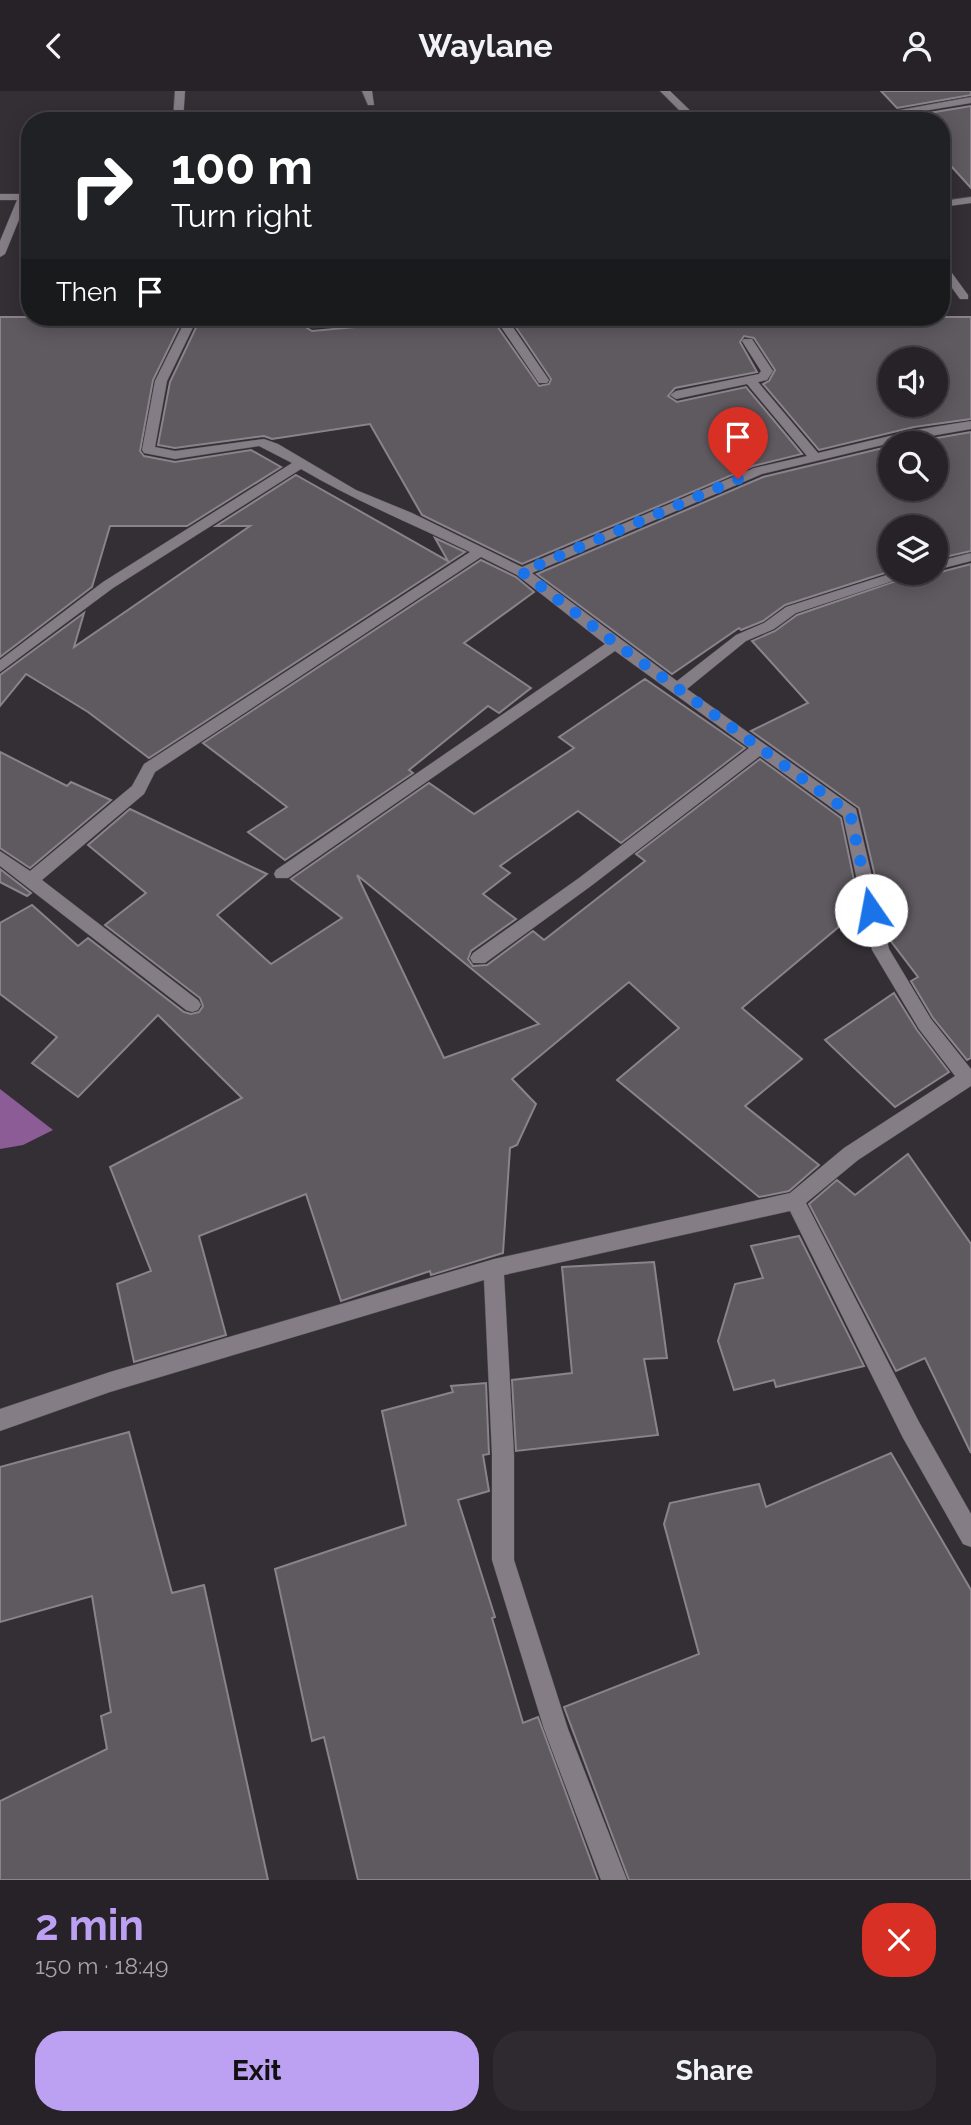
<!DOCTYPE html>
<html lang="en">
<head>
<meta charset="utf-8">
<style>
	body { margin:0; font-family:Raleway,sans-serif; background:#2f2a30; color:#f1f3f6; height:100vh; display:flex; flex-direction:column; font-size:26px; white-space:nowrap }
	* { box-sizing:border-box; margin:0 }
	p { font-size:23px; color:#a4a4a8 }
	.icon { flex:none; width:38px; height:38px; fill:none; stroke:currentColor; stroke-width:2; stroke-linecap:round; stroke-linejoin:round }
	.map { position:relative; height:1789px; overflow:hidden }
	.details { display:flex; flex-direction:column; background:#272228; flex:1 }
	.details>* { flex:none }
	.top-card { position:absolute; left:21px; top:21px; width:929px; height:214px; border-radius:28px; box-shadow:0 4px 18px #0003,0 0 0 2px #433f45; background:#202124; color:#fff; overflow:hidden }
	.buttons { position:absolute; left:878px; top:256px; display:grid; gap:14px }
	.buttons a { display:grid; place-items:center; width:70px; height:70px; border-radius:50%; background:#272228; box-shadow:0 4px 18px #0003,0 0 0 2px #433f45; font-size:35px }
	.pin { position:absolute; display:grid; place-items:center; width:60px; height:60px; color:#fff; margin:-72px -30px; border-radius:50% 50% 50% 0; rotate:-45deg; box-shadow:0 0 7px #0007 }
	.pin .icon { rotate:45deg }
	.me { position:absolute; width:77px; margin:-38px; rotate:348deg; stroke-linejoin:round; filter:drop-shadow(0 0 5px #0008) }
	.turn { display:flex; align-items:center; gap:24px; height:147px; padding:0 35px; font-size:32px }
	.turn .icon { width:91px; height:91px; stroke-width:2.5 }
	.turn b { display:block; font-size:49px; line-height:60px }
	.then { display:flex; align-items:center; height:66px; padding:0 35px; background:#0003; gap:14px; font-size:26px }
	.round { display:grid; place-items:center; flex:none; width:74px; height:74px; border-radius:28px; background:#2f2a30 }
	.headline { display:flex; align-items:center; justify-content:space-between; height:119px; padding:0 35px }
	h1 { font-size:42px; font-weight:700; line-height:52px; color:#bca0f2 }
	.primary-button { display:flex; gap:14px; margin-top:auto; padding:14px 35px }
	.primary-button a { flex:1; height:80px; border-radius:28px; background:#bca0f2; color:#111; font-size:28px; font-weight:700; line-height:80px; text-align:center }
	.primary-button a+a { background:#2f2a30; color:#f1f3f6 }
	header { display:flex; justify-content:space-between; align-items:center; height:91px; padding:0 35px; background:#272228; font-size:32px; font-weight:700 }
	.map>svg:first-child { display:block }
	.water { fill:#8c5c96 }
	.building { fill:#5f5960; stroke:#8a838b; stroke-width:2; fill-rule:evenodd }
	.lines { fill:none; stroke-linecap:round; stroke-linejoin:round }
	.street-casing { stroke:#504c52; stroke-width:1 }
	.street { fill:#847d86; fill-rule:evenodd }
	.route { stroke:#1a73e8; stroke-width:12; stroke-dasharray:0 21.6 }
</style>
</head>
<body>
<header><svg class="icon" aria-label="back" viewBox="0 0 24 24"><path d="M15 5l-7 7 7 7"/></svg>Waylane<svg class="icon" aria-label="person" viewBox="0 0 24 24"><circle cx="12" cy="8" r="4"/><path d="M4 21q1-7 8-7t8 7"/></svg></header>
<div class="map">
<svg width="971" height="1789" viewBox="0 0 971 1789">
	<rect width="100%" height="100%" fill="#342e35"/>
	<path class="water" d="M0,998L53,1039L23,1054L0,1058Z"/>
	<g class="building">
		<path d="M881,0H971V4L897,17Z"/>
		<path d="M971,15V97L942,65V30H909L905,26Z"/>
		<path d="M0,226H184L153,289L140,360L144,365L175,371L251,359L281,376L187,435H110L92,496L0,566Z"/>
		<path d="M201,226H304V235L312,240L399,232L407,226H484L495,232L539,295L549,293L551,288L509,226H971V328L914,336L819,359L763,293L769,290L775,279L754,247L744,245L740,251L757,281L675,297L668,305L677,311L746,296L802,363L753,375L522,473L422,424L370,333L272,348L264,345L175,357L158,354L170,291ZM891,268H936V313H891Z"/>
		<path d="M971,341V460L936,468V436H891V480L785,514L763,530L741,539L739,537L672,583L537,483L763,386L891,355V397H936V352H908Z"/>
		<path d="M296,384L448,470L435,447L465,461L149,667L88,621L26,583L0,615V584L84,522L74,556L250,435H216Z"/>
		<path d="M481,469L516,486L534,501L464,552L531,597L499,622L488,615L409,679L413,682L285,769L248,741L287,716L203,652Z"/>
		<path d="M971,473V967L967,969L933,927L911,890L918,886L890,849L859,717L751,640L808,612L752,550L775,540L797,524L922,481L937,482Z"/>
		<path d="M645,588L745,657L621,752L578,720L500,775L510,782L483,803L516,828L471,860L468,868L473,875L487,874L533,840L544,849L645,770L636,763L760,668L841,727L860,818L742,917L802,968L745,1015L819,1074L789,1100L759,1106L617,989L679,937L629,891L512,988L536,1013L517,1054L510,1057L503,1162L431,1184L430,1180L341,1210L306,1103L199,1145L226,1244L134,1271L117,1193L151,1180L110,1076L242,1007L158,924L78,1006L32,972L57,946L0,903V832L32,814L78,855L88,847L184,921L191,923L199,921L203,915L200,907L105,834L146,802L88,754L130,718L267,783L217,824L271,873L342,827L291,788L429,692L474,723L574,657L559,646ZM357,784L539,933L444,967Z"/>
		<path d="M0,661L67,695L71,691L111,709L30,777L0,757Z"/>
		<path d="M0,778L31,802L27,805L0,791Z"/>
		<path d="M894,902L917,939L949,981L895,1016L825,949Z"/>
		<path d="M908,1063L971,1153V1362L925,1267L896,1280L809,1113L837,1089L855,1104Z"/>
		<path d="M799,1145L864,1275L776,1296L774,1289L734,1299L718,1250L735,1193L763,1187L751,1155Z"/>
		<path d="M654,1171L667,1267L644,1268L658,1344L516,1360L512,1289L572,1282L562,1176Z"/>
		<path d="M486,1292L489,1363L483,1364L489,1400L458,1409L495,1526L492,1527L523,1632L538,1626L598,1789H358L324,1646L312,1650L275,1478L406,1434L382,1320L453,1301L451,1295Z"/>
		<path d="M129,1341L172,1502L204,1494L268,1789H0V1710L107,1658L101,1625L111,1621L92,1505L0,1531V1376Z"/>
		<path d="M891,1362L971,1499V1789H629L564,1616L699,1563L664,1433L670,1412L759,1393L766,1416Z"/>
	</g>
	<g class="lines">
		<defs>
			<g id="street">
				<path d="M175,0H185L183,30H173Z"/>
				<path d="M362,0H372L374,14H368Z"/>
				<path d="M660,0H670L701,30H690Z"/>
				<path d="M971,6V12L864,30H840Z"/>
				<path d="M440,22L443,23L447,30H437L435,25Z"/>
				<path d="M0,103H30V109H27L5,163L0,166V150L17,109H0Z"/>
				<path d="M971,106V112L942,116V110Z"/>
				<path d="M942,173L946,174L968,204V208H960L942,183Z"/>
				<path d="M187,226H198L167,290L155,356L175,360L264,348L278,353L356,399L412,422L522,476L754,377L807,365L747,293L676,308L670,304L676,300L759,283L761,280L742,250L744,248H752L773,280L767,289L758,291L818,362L915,339L971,330V338L891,352L762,383L532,482L677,590L736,544L764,532L786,516L896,481H920L796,522L774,538L746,550L687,598L856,718L889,858L931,928L971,978V995L858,1069L806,1112L919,1331L971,1423V1456L963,1453L903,1347L790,1120L504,1184L514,1364V1469L568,1638L627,1789H601L544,1638L492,1469V1364L484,1189L110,1301L0,1340V1318L110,1281L494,1168L790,1102L844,1057L955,985L919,938L872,859L843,725L760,665L591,795L485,872H473L470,867L473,862L579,787L749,657L615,560L288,787H276L274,783L276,779L605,553L517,484L481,466L155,681L144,703L42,789L198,909L201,914L198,919L192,921L186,919L0,775V760L30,780L132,695L144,673L470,461C413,433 355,410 301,378L113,497L0,581V569L103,491L292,372L259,355L175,368L144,362L142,359L155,290Z"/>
				<path d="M307,226H317L318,230L365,226H405L399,229L312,237L306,234Z"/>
				<path d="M487,226H506L549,289L547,292H539L497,230Z"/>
				<path d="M971,462V470L936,479V471Z"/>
			</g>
		</defs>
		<use href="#street" class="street-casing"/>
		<use href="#street" class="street"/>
	</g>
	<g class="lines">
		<path class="route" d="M738,388L522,481L615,552L850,722L871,819"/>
	</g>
</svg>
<div class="buttons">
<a><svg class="icon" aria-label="sound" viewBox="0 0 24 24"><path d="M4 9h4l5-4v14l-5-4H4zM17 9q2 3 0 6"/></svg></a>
<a><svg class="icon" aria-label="search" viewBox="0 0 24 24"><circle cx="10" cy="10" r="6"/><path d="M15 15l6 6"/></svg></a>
<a><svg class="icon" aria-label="layers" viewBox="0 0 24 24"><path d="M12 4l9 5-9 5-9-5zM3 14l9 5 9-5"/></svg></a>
</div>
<div class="pin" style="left:738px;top:388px;background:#d93025"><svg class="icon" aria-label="arrive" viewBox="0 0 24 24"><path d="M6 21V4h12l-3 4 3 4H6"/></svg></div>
<svg class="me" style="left:871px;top:819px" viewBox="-20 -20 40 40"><circle r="19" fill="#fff"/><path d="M0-13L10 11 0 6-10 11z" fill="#1a73e8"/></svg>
<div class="top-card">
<div class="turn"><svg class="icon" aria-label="right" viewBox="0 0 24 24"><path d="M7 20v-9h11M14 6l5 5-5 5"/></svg><div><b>100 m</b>Turn right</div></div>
<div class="then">Then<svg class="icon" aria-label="arrive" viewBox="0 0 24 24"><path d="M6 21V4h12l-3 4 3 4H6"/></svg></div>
</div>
</div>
<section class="details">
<div class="headline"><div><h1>2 min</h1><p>150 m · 18:49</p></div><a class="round" style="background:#d93025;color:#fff"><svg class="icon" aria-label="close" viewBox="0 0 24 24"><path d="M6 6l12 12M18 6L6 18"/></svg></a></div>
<div class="primary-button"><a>Exit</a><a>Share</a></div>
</section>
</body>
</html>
